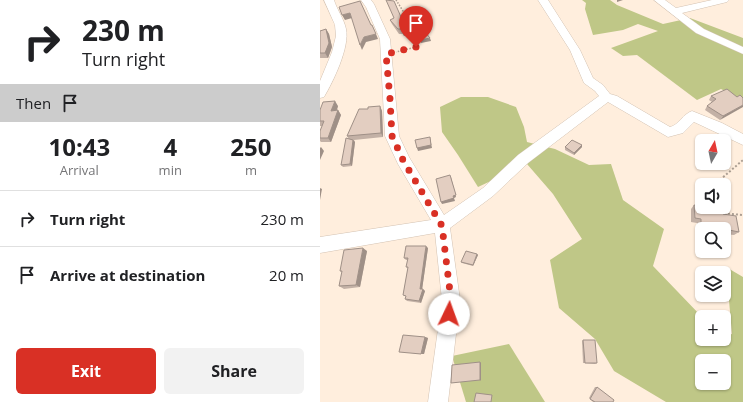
<!DOCTYPE html>
<html lang="en">
<head>
<meta charset="utf-8">
<style>
	body { margin:0; font-family:"Open Sans",sans-serif; background:#f2f2f2; color:#202124; height:100vh; display:flex; flex-direction:column; font-size:15px; white-space:nowrap }
	* { box-sizing:border-box; margin:0 }
	p { font-size:13px; color:#757577 }
	.icon { flex:none; width:22px; height:22px; fill:none; stroke:currentColor; stroke-width:2; stroke-linecap:round; stroke-linejoin:round }
	.map { position:relative; flex:1; overflow:hidden }
	.side { display:flex; flex-direction:column; background:#fff; width:320px }
	.side>* { flex:none }
	.banner { background:#fff; color:#202124; overflow:hidden }
	.needle { width:26px; rotate:9deg }
	.buttons { position:absolute; left:375px; top:134px; display:grid; gap:8px }
	.buttons a { display:grid; place-items:center; width:36px; height:36px; border-radius:6px; background:#fff; box-shadow:0 1px 3px #0004; font-size:20px }
	.pin { position:absolute; display:grid; place-items:center; width:34px; height:34px; color:#fff; margin:-41px -17px; border-radius:50% 50% 50% 0; rotate:-45deg; box-shadow:0 0 4px #0007 }
	.pin .icon { rotate:45deg }
	.me { position:absolute; width:44px; margin:-22px; rotate:3deg; stroke-linejoin:round; filter:drop-shadow(0 0 3px #0008) }
	.turn { display:flex; align-items:center; gap:14px; height:84px; padding:0 16px; font-size:18px }
	.turn .icon { width:52px; height:52px; stroke-width:2.5 }
	.turn b { display:block; font-size:28px; line-height:34px }
	.then { display:flex; align-items:center; height:38px; padding:0 16px; background:#0003; gap:8px; font-size:15px }
	.eta { display:flex; justify-content:space-evenly; align-items:center; height:68px; text-align:center }
	.eta b { font-size:24px; font-weight:700; line-height:28px }
	.primary-button { display:flex; gap:8px; margin-top:auto; padding:8px 16px }
	.primary-button a { flex:1; height:46px; border-radius:6px; background:#d93025; color:#fff; font-size:16px; font-weight:700; line-height:46px; text-align:center }
	.primary-button a+a { background:#f2f2f2; color:#202124 }
	ul { padding:0; list-style:none }
	li { display:flex; align-items:center; gap:12px; height:56px; padding:0 16px; border-top:1px solid #e0e0e0 }
	li div { flex:1 }
	li b { display:block; font-size:15px }
	li em { font-style:normal }
	main { display:flex; flex:1; min-height:0 }
	.map>svg:first-child { display:block }
	.green { fill:#bfc787; fill-rule:evenodd }
	.lines { fill:none; stroke-linecap:round; stroke-linejoin:round }
	.minor-casing { stroke:#d3c2b2; stroke-width:1 }
	.path-far1 { stroke:#ab9e92; stroke-width:1.5; stroke-dasharray:1.5 1.5; stroke-linecap:butt }
	.path { stroke:#ab9e92; stroke-width:2; stroke-dasharray:2 2; stroke-linecap:butt }
	.minor { fill:#fff; fill-rule:evenodd }
	.wall { fill:#c3b1a6 }
	.shaded-wall { fill:#9f9087 }
	.building { fill:#e3cec1; stroke:#9f9087 }
	.route { stroke:#d93025; stroke-width:7; stroke-dasharray:0 12.6 }
</style>
</head>
<body>
<main>
<section class="side">
<div class="banner">
<div class="turn"><svg class="icon" aria-label="right" viewBox="0 0 24 24"><path d="M7 20v-9h11M14 6l5 5-5 5"/></svg><div><b>230 m</b>Turn right</div></div>
<div class="then">Then<svg class="icon" aria-label="arrive" viewBox="0 0 24 24"><path d="M6 21V4h12l-3 4 3 4H6"/></svg></div>
</div>
<div class="eta">
<div><b>10:43</b><p>Arrival</p></div>
<div><b>4</b><p>min</p></div>
<div><b>250</b><p>m</p></div>
</div>
<ul>
<li><svg class="icon" aria-label="right" viewBox="0 0 24 24"><path d="M7 20v-9h11M14 6l5 5-5 5"/></svg><div><b>Turn right</b></div><em>230 m</em></li>
<li><svg class="icon" aria-label="arrive" viewBox="0 0 24 24"><path d="M6 21V4h12l-3 4 3 4H6"/></svg><div><b>Arrive at destination</b></div><em>20 m</em></li>
</ul>
<div class="primary-button"><a>Exit</a><a>Share</a></div>
</section>
<div class="map">
<svg width="423" height="402" viewBox="0 0 423 402">
	<rect width="100%" height="100%" fill="#fed"/>
	<g class="green">
		<path d="M262,0H290L297,5L343,24L370,18L423,38V100L401,89L377,100L317,55L303,56L291,48L338,31L318,24L303,30L273,35L265,9L266,3Z"/>
		<path d="M141,97H168L196,107L204,127L207,142L235,149L269,165L291,164L303,200L344,229L333,266L382,317V339H404V336L412,334L406,267L423,277V402H346L294,371L275,339L239,308L230,260L262,239L233,194L207,164L158,187L138,155L122,132L120,107ZM382,361H404V383H382Z"/>
		<path d="M189,344L225,402H146L132,356Z"/>
	</g>
	<g class="lines">
		<defs>
			<g id="minor">
				<path d="M4,0H14C17,10 24,19 26,29C30,47 13,82 4,97L0,98V81L12,52L16,36L15,25Z"/>
				<path d="M41,0H51L54,4L70,39L79,136L89,157L124,215L163,188L198,155L279,96L275,91L264,83L250,50L218,0H228L260,50L273,78L283,85L290,94L297,96L350,127C359,125 363,114 372,111L402,123L423,134V145L374,122L363,133L348,137L288,102L208,163L173,196L130,228L140,300L128,402H108L122,300L115,233L0,253V237L111,220L78,164L65,136L60,39L46,7Z"/>
				<path d="M334,0H345L356,8L392,0H409L407,2L362,13L384,29L423,47V54L376,33Z"/>
			</g>
		</defs>
		<use href="#minor" class="minor-casing"/>
		<path class="path-far1" d="M76,0C84,12 96,32 96,47L76,52"/>
		<g class="path">
			<path d="M394,185L423,160"/>
			<path d="M382,197L378,200L382,204"/>
			<path d="M400,213L423,215"/>
		</g>
		<use href="#minor" class="minor"/>
	</g>
	<g class="wall">
		<path d="M81,17L91,31L84,36L83,34H79L72,24L70,20Z"/>
		<path d="M6,29L9,34L12,47L8,58H0V31Z"/>
		<path d="M391,96L417,97L400,120L385,110L387,106L392,102L389,100Z"/>
		<path d="M18,106L17,110H18L21,115L11,142H1L0,141V138L2,126H0V110Z"/>
		<path d="M60,106L62,111L63,137L34,140L35,142L32,166L23,167L21,165L29,139L27,136L48,109Z"/>
		<path d="M262,145V147L254,155L245,150V147Z"/>
		<path d="M374,205L403,214L419,232L414,235L404,234V229H382V245L377,243V223L371,222V209Z"/>
		<path d="M108,248L102,289L105,291L101,303L87,301L85,299L86,296L83,295L88,268L86,267L88,260H86L84,258Z"/>
		<path d="M47,251L40,287L24,289L19,286L22,272L20,271Z"/>
		<path d="M157,254L158,255L153,266L142,263L141,262Z"/>
		<path d="M105,337L108,338L104,354L83,352H79Z"/>
		<path d="M263,340L277,363L275,364L263,363L262,341Z"/>
		<path d="M275,387H277L293,402H273L269,398Z"/>
	</g>
	<g class="shaded-wall">
		<path d="M297,0H303L297,2Z"/>
		<path d="M30,13L32,18L25,20L22,15Z"/>
		<path d="M89,26L91,31L84,36L82,31Z"/>
		<path d="M6,29L9,34L12,47L8,58L5,53Z"/>
		<path d="M56,34L58,39L46,42L42,50L40,45L44,37Z"/>
		<path d="M110,38L111,41L101,43L100,40Z"/>
		<path d="M15,101L18,106L15,115L11,111Z"/>
		<path d="M423,105V107L400,120L403,116Z"/>
		<path d="M60,106L62,111L63,137L61,133Z"/>
		<path d="M18,110L21,115L11,142L8,138Z"/>
		<path d="M110,137L112,148L98,151L97,148Z"/>
		<path d="M33,140L35,142L32,166L30,164Z"/>
		<path d="M262,145V147L254,155V153Z"/>
		<path d="M1,147L4,151L0,160V148Z"/>
		<path d="M131,177L136,197L134,198L135,201L122,204L121,202Z"/>
		<path d="M0,188L2,189L0,200Z"/>
		<path d="M106,246L108,248L102,290L100,289Z"/>
		<path d="M43,248L47,251L40,287L36,285Z"/>
		<path d="M157,254L158,255L153,266V265Z"/>
		<path d="M103,289L105,291L101,303L99,301Z"/>
		<path d="M105,337L108,338L104,354H101Z"/>
		<path d="M160,362L161,363V381L160,380Z"/>
	</g>
	<g class="building">
		<path d="M66,0L74,1L81,17L84,16L89,26L82,31L81,29H78L70,20L74,18Z"/>
		<path d="M40,1L51,25H52L56,34L44,37L40,45L30,13L22,15L19,7Z"/>
		<path d="M91,16H92L110,38L100,40Z"/>
		<path d="M6,29L9,43L5,53H0V31Z"/>
		<path d="M407,89L417,97L420,95L423,98V105L403,116L387,106L396,99L391,96Z"/>
		<path d="M15,101L11,111L18,110L8,138H0V131L4,121H0V110L3,102Z"/>
		<path d="M60,106L61,133L27,136L39,109H48V107Z"/>
		<path d="M110,137L111,145L97,148L95,140Z"/>
		<path d="M26,138L33,140L30,164L21,165Z"/>
		<path d="M252,140L262,145L254,153L245,147Z"/>
		<path d="M130,175L136,195L133,196L134,198L121,202L116,179Z"/>
		<path d="M374,205L390,208V210L403,213V214L416,216L419,232L404,229H382V240H381V219L375,218Z"/>
		<path d="M86,246H106L100,289H103L99,301L85,299L86,296L83,295L88,267H86L88,258H84Z"/>
		<path d="M43,248L36,285L19,286L22,271H20L24,250Z"/>
		<path d="M146,251L157,254L153,265L141,262Z"/>
		<path d="M83,335L105,337L101,354L79,352Z"/>
		<path d="M263,340H275L277,363H265Z"/>
		<path d="M160,362V380L131,383L132,365Z"/>
		<path d="M277,387L294,400L293,402H275L270,399Z"/>
		<path d="M156,393L172,395L171,402H154Z"/>
	</g>
	<g class="lines">
		<path class="route" d="M96,47L66,54L70,99L72,136L83,160L122,226L131,300L129,314"/>
	</g>
</svg>
<div class="buttons">
<a><svg class="needle" viewBox="-14 -14 28 28"><path d="M0-13l5 13h-10z" fill="#e53935"/><path d="M0 13l5-13h-10z" fill="#757577"/></svg></a>
<a><svg class="icon" aria-label="sound" viewBox="0 0 24 24"><path d="M4 9h4l5-4v14l-5-4H4zM17 9q2 3 0 6"/></svg></a>
<a><svg class="icon" aria-label="search" viewBox="0 0 24 24"><circle cx="10" cy="10" r="6"/><path d="M15 15l6 6"/></svg></a>
<a><svg class="icon" aria-label="layers" viewBox="0 0 24 24"><path d="M12 4l9 5-9 5-9-5zM3 14l9 5 9-5"/></svg></a>
<a>+</a>
<a>−</a>
</div>
<div class="pin" style="left:96px;top:47px;background:#d93025"><svg class="icon" aria-label="arrive" viewBox="0 0 24 24"><path d="M6 21V4h12l-3 4 3 4H6"/></svg></div>
<svg class="me" style="left:129px;top:314px" viewBox="-20 -20 40 40"><circle r="19" fill="#fff"/><path d="M0-13L10 11 0 6-10 11z" fill="#d93025"/></svg>
</div>
</main>
</body>
</html>
